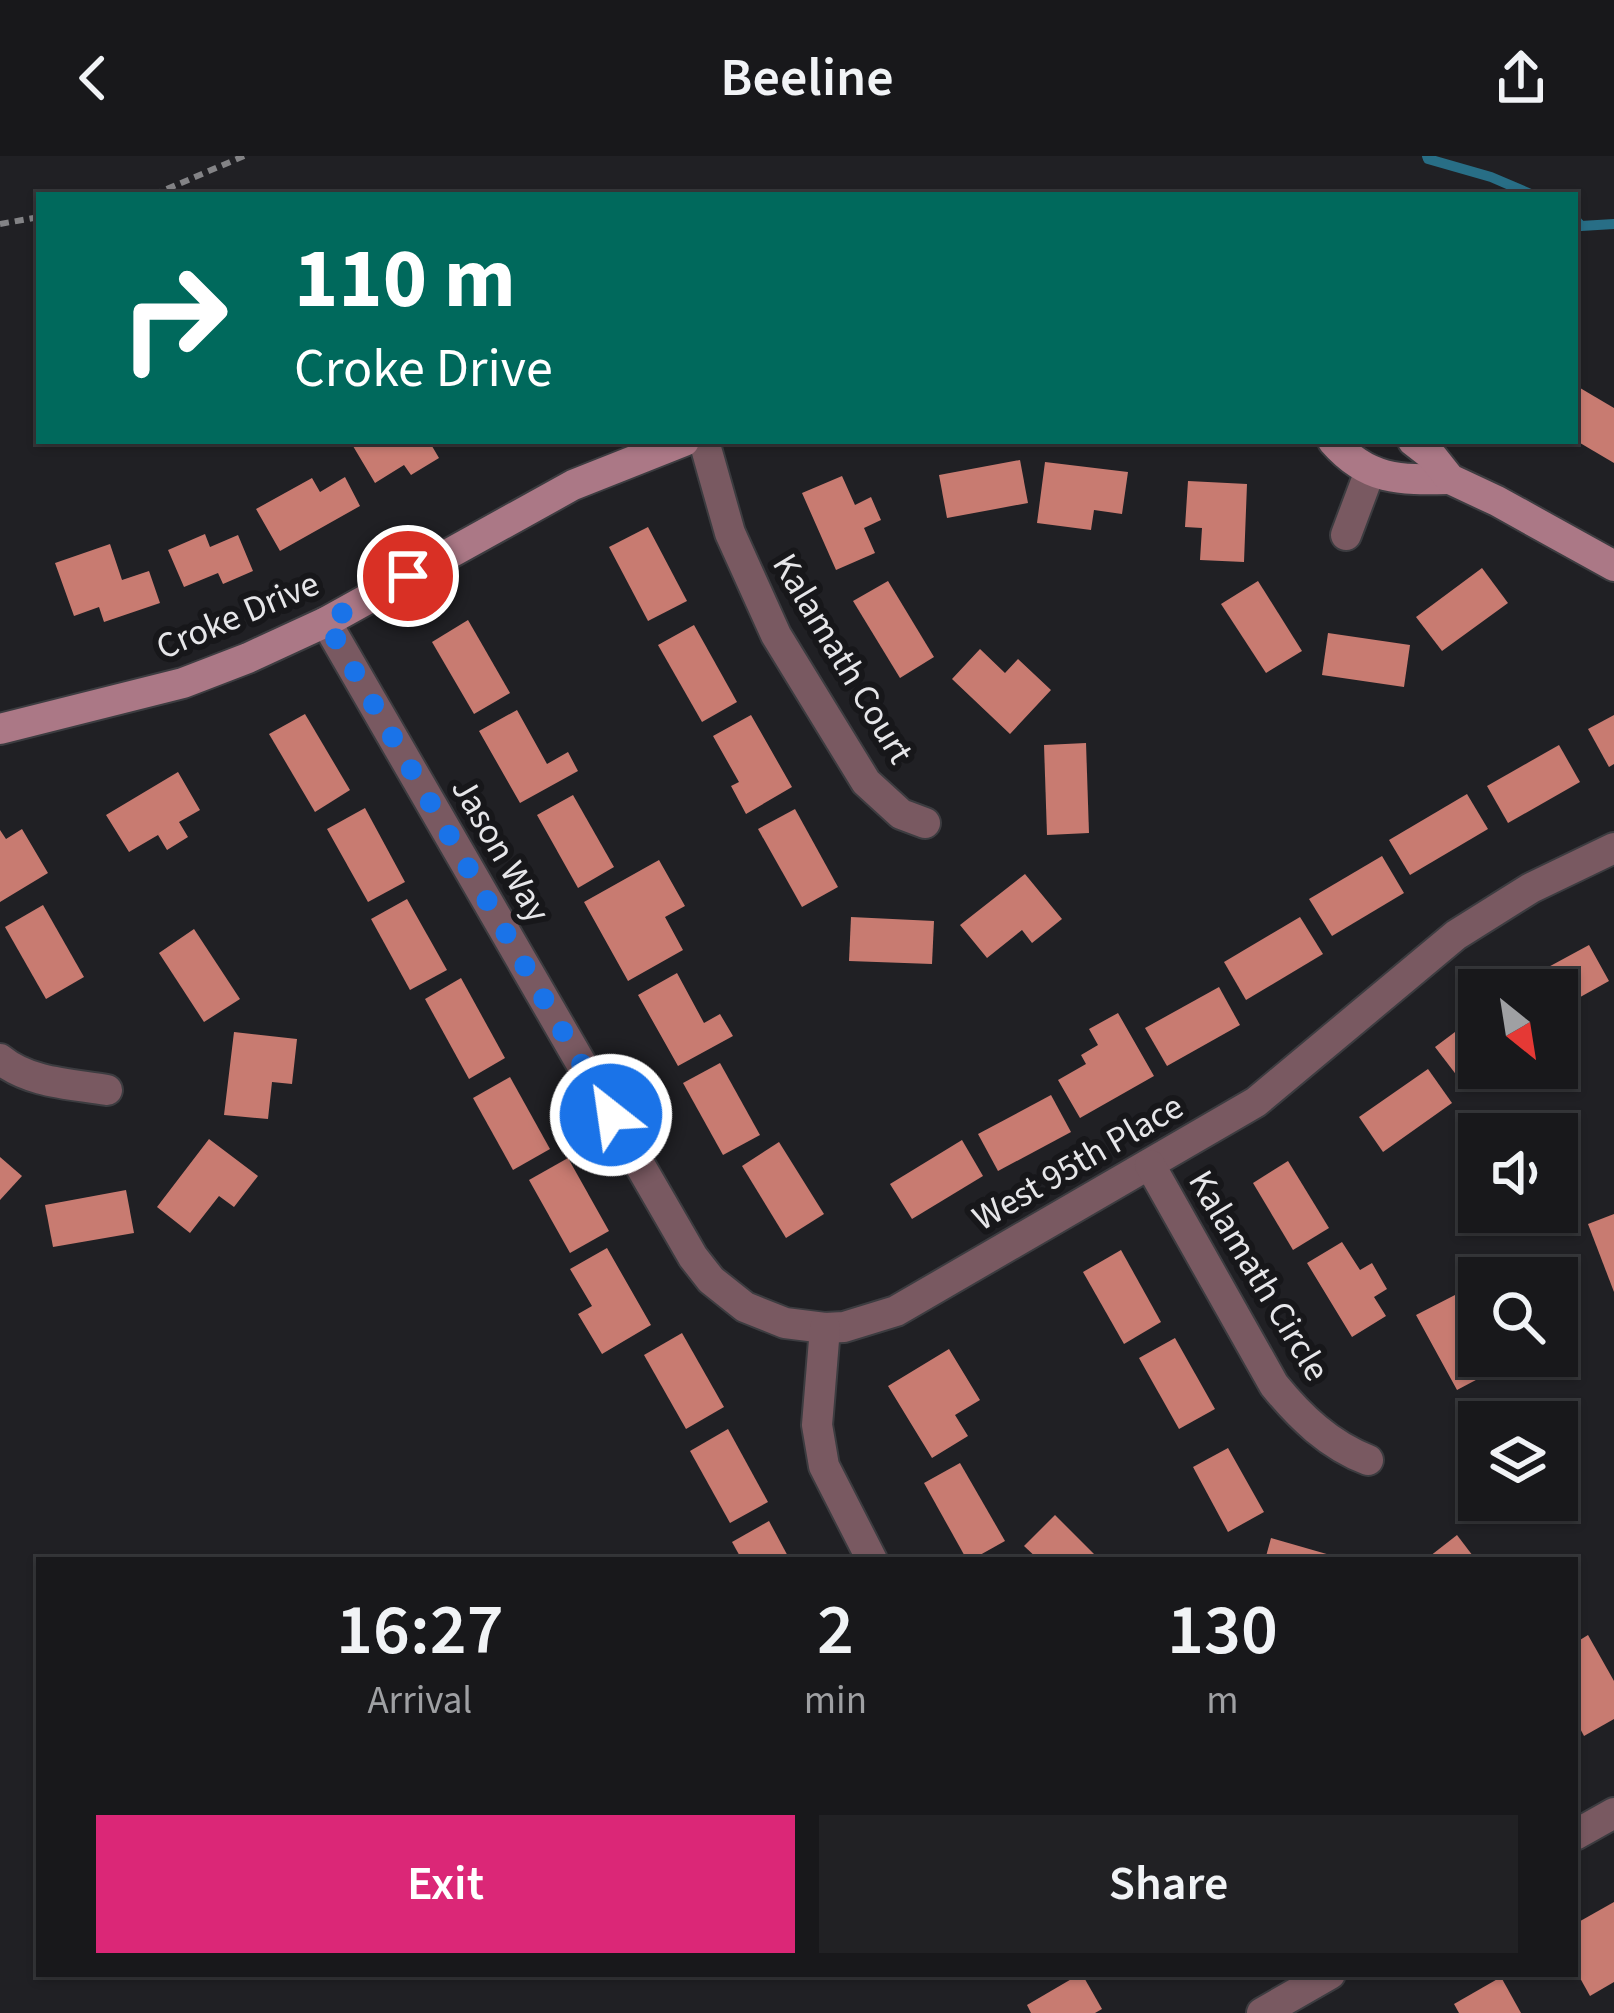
<!DOCTYPE html>
<html lang="en">
<head>
<meta charset="utf-8">
<style>
	body { margin:0; font-family:"Source Sans 3",sans-serif; background:#212124; color:#f1f3f6; height:100vh; display:flex; flex-direction:column; font-size:45px; white-space:nowrap }
	* { box-sizing:border-box; margin:0 }
	p { font-size:39px; color:#9fa0a3 }
	.icon { flex:none; width:66px; height:66px; fill:none; stroke:currentColor; stroke-width:2; stroke-linecap:round; stroke-linejoin:round }
	.map { position:relative; flex:1; overflow:hidden }
	.drawer { position:absolute; left:36px; top:1401px; width:1542px; height:420px; display:flex; flex-direction:column; background:#18181b; border-radius:0px; box-shadow:0 3px 9px #0004,0 0 0 3px #36373a }
	.drawer>* { flex:none }
	.guide { position:absolute; left:36px; top:36px; width:1542px; height:252px; border-radius:0px; box-shadow:0 3px 9px #0004,0 0 0 3px #36373a; background:#00695c; color:#fff; overflow:hidden }
	.needle { width:78px; rotate:150deg }
	.controls { position:absolute; left:1458px; top:813px; display:grid; gap:24px }
	.controls a { display:grid; place-items:center; width:120px; height:120px; border-radius:0px; background:#18181b; box-shadow:0 3px 9px #0004,0 0 0 3px #36373a; font-size:60px }
	.pin { position:absolute; display:grid; place-items:center; width:102px; height:102px; color:#fff; margin:-51px; border:6px solid #fff; border-radius:50%; box-shadow:0 3px 12px #0007 }
	.me { position:absolute; width:132px; margin:-66px; rotate:330deg; stroke-linejoin:round; filter:drop-shadow(0 0 9px #0008) }
	.turn { display:flex; align-items:center; gap:42px; height:252px; padding:0 60px; font-size:54px }
	.turn .icon { width:156px; height:156px; stroke-width:2.5 }
	.turn b { display:block; font-size:84px; line-height:102px }
	.eta { display:flex; justify-content:space-evenly; align-items:center; height:204px; text-align:center }
	.eta b { font-size:72px; font-weight:600; line-height:84px }
	.cta { display:flex; gap:24px; margin-top:auto; padding:24px 60px }
	.cta a { flex:1; height:138px; border-radius:0px; background:#db2777; color:#fff; font-size:48px; font-weight:600; line-height:138px; text-align:center }
	.cta a+a { background:#212124; color:#f1f3f6 }
	header { display:flex; justify-content:space-between; align-items:center; height:156px; padding:0 60px; background:#18181b; font-size:54px; font-weight:600 }
	.map>svg:first-child { display:block }
	.lines { fill:none; stroke-linecap:round; stroke-linejoin:round }
	.stream { stroke:#286e86; stroke-width:10 }
	.building { fill:#c87b71 }
	.street-casing { stroke:#3c3c40; stroke-width:34 }
	.secondary-casing { stroke:#3c3c40; stroke-width:34 }
	.path { stroke:#838386; stroke-width:6; stroke-dasharray:9 6; stroke-linecap:butt }
	.street { stroke:#795961; stroke-width:30 }
	.secondary { stroke:#ab7886; stroke-width:30 }
	.route { stroke:#1a73e8; stroke-width:21; stroke-dasharray:0 37.8 }
	.labels { text-anchor:middle; stroke-width:12; stroke-linejoin:round; paint-order:stroke }
	.street-label { font-size:36px; fill:#e6e6e9; stroke:#17171a }
</style>
</head>
<body>
<header><svg class="icon" aria-label="back" viewBox="0 0 24 24"><path d="M15 5l-7 7 7 7"/></svg>Beeline<svg class="icon" aria-label="share" viewBox="0 0 24 24"><path d="M12 15V3M7 8l5-5 5 5M5 13v7h14v-7"/></svg></header>
<div class="map">
<svg width="1614" height="1857" viewBox="0 0 1614 1857">
	<rect width="100%" height="100%" fill="#202024"/>
	<g class="lines">
		<g class="stream">
			<path d="M1427,0L1428,3L1491,21L1533,39"/>
			<path d="M1575,63L1581,70L1614,68"/>
		</g>
	</g>
	<g class="building">
		<path d="M1575,229L1614,252V307L1575,284Z"/>
		<path d="M350,285H429L439,302L411,319L404,309L375,327Z"/>
		<path d="M1020,304L1028,347L947,362L939,319Z"/>
		<path d="M1045,306L1128,316L1122,358L1094,354L1091,374L1037,367Z"/>
		<path d="M842,320L855,349L871,341L881,364L864,372L875,397L836,414L802,337Z"/>
		<path d="M345,321L360,350L280,395L256,353L312,322L320,336Z"/>
		<path d="M1188,325L1247,328L1244,406L1200,404L1202,372L1185,371Z"/>
		<path d="M648,371L687,445L648,465L609,391Z"/>
		<path d="M205,378L210,391L238,379L253,415L223,428L218,417L184,431L168,394Z"/>
		<path d="M110,388L122,424L149,415L160,447L104,466L99,451L74,460L55,407Z"/>
		<path d="M1482,412L1508,447L1442,495L1416,461Z"/>
		<path d="M888,425L934,501L900,522L853,445Z"/>
		<path d="M1258,425L1302,495L1266,517L1221,448Z"/>
		<path d="M468,464L510,537L474,558L432,486Z"/>
		<path d="M694,469L737,546L702,566L658,489Z"/>
		<path d="M1328,477L1410,489L1404,531L1322,519Z"/>
		<path d="M980,493L1005,517L1018,503L1051,534L1010,578L952,523Z"/>
		<path d="M517,554L547,608L568,596L578,615L520,647L479,575Z"/>
		<path d="M305,558L350,634L315,656L269,578Z"/>
		<path d="M751,559L792,631L746,658L731,630L739,626L713,580Z"/>
		<path d="M1614,559V608L1609,611L1588,573Z"/>
		<path d="M1086,587L1089,677L1047,679L1044,589Z"/>
		<path d="M1559,589L1580,626L1508,667L1487,630Z"/>
		<path d="M178,616L200,654L179,666L188,681L167,694L158,679L129,696L106,659Z"/>
		<path d="M1467,638L1488,673L1410,719L1389,684Z"/>
		<path d="M573,639L614,711L578,732L537,659Z"/>
		<path d="M365,652L405,726L368,746L327,673Z"/>
		<path d="M795,653L838,731L802,751L758,673Z"/>
		<path d="M22,673L48,717L0,746V674L6,683Z"/>
		<path d="M1382,700L1404,737L1332,780L1309,743Z"/>
		<path d="M659,704L685,750L665,761L683,794L628,825L584,746Z"/>
		<path d="M1025,718L1062,763L1032,787L1022,774L987,802L960,769Z"/>
		<path d="M407,743L447,814L410,834L371,763Z"/>
		<path d="M43,749L84,821L46,843L5,771Z"/>
		<path d="M851,761L934,765L932,808L849,805Z"/>
		<path d="M1300,761L1323,798L1246,844L1224,806Z"/>
		<path d="M194,773L240,843L204,866L159,797Z"/>
		<path d="M1589,789L1609,825L1557,854V834H1518L1515,829Z"/>
		<path d="M677,817L704,867L720,858L733,880L678,910L638,839Z"/>
		<path d="M461,822L505,902L469,923L425,843Z"/>
		<path d="M1219,831L1240,869L1167,910L1145,872Z"/>
		<path d="M1118,857L1154,920L1080,962L1058,924L1086,908L1081,899L1098,889L1089,873Z"/>
		<path d="M1479,858V911L1461,925L1435,891Z"/>
		<path d="M234,876L297,883L292,928L272,926L268,963L224,959Z"/>
		<path d="M720,907L760,979L723,999L683,927Z"/>
		<path d="M1428,913L1452,947L1383,996L1359,961Z"/>
		<path d="M510,921L550,993L513,1014L473,942Z"/>
		<path d="M1051,939L1071,976L998,1015L978,978Z"/>
		<path d="M209,983L258,1020L234,1051L219,1040L190,1077L157,1051Z"/>
		<path d="M962,984L983,1020L912,1063L890,1028Z"/>
		<path d="M779,986L824,1058L786,1082L742,1010Z"/>
		<path d="M0,1001L22,1020L0,1044Z"/>
		<path d="M568,1002L609,1075L570,1097L529,1024Z"/>
		<path d="M1288,1005L1329,1072L1293,1094L1253,1027Z"/>
		<path d="M126,1034L134,1077L53,1091L45,1049Z"/>
		<path d="M1614,1058V1136L1588,1068Z"/>
		<path d="M1342,1086L1360,1114L1372,1107L1387,1133L1374,1141L1386,1160L1352,1181L1307,1107Z"/>
		<path d="M607,1092L651,1169L602,1198L578,1158L592,1150L570,1113Z"/>
		<path d="M1121,1094L1161,1166L1124,1188L1083,1116Z"/>
		<path d="M1455,1139L1473,1171L1479,1168V1200H1504L1508,1207L1457,1234L1416,1159Z"/>
		<path d="M682,1177L724,1251L686,1273L644,1199Z"/>
		<path d="M1175,1182L1215,1253L1179,1273L1139,1202Z"/>
		<path d="M949,1193L980,1244L955,1259L968,1280L932,1302L888,1230Z"/>
		<path d="M728,1273L768,1346L730,1367L690,1295Z"/>
		<path d="M1476,1277H1479V1339L1468,1338Z"/>
		<path d="M1228,1292L1264,1356L1228,1376L1193,1311Z"/>
		<path d="M960,1307L1005,1385L971,1404H967L924,1327Z"/>
		<path d="M1055,1359L1100,1404H1039L1024,1390Z"/>
		<path d="M769,1365L790,1404H742L732,1386Z"/>
		<path d="M1457,1379L1476,1404H1425Z"/>
		<path d="M1271,1382L1344,1403L1343,1404H1265Z"/>
		<path d="M1588,1479L1614,1525V1563L1584,1580L1575,1563V1487Z"/>
		<path d="M1614,1746V1826L1590,1840L1575,1813V1768Z"/>
		<path d="M1080,1818H1082L1102,1853L1095,1857H1031L1027,1849Z"/>
		<path d="M1501,1821L1521,1857H1459L1454,1848Z"/>
	</g>
	<g class="lines">
		<defs>
			<g id="street">
				<path d="M704,285L730,377L776,479L866,626L901,658L925,667"/>
				<path d="M1346,379L1370,315"/>
				<path d="M326,466L693,1101L711,1124L745,1151L785,1167L825,1172L844,1171L896,1155L1256,946L1456,779L1531,732L1614,692"/>
				<path d="M0,903C29,927 71,928 107,934"/>
				<path d="M1150,1009L1274,1229C1300,1261 1329,1289 1368,1304"/>
				<path d="M825,1172L817,1269L824,1310L872,1404"/>
				<path d="M1575,1679L1614,1657"/>
				<path d="M1262,1857L1330,1818"/>
			</g>
			<g id="secondary">
				<path d="M1333,285C1368,325 1400,324 1450,323"/>
				<path d="M1413,285L1431,299L1450,323L1497,345L1614,410"/>
				<path d="M0,573L183,527L248,502L326,466L573,329L684,285"/>
			</g>
		</defs>
		<use href="#street" class="street-casing"/>
		<use href="#secondary" class="secondary-casing"/>
		<g class="path">
			<path d="M153,39L244,0"/>
			<path d="M0,68L39,61"/>
		</g>
		<use href="#street" class="street"/>
		<use href="#secondary" class="secondary"/>
	</g>
	<g class="lines">
		<path class="route" d="M408,420L326,466L611,959"/>
	</g>
	<g class="labels">
		<g class="street-label">
			<text transform="translate(237 458) rotate(-23)" y="13">Croke Drive</text>
			<text transform="translate(844 502) rotate(59)" y="13">Kalamath Court</text>
			<text transform="translate(502 693) rotate(60)" y="13">Jason Way</text>
			<text transform="translate(1077 1005) rotate(-30)" y="13">West 95th Place</text>
			<text transform="translate(1260 1119) rotate(59)" y="13">Kalamath Circle</text>
		</g>
	</g>
</svg>
<div class="controls">
<a><svg class="needle" viewBox="-14 -14 28 28"><path d="M0-13l5 13h-10z" fill="#e53935"/><path d="M0 13l5-13h-10z" fill="#9fa0a3"/></svg></a>
<a><svg class="icon" aria-label="sound" viewBox="0 0 24 24"><path d="M4 9h4l5-4v14l-5-4H4zM17 9q2 3 0 6"/></svg></a>
<a><svg class="icon" aria-label="search" viewBox="0 0 24 24"><circle cx="10" cy="10" r="6"/><path d="M15 15l6 6"/></svg></a>
<a><svg class="icon" aria-label="layers" viewBox="0 0 24 24"><path d="M12 4l9 5-9 5-9-5zM3 14l9 5 9-5"/></svg></a>
</div>
<div class="pin" style="left:408px;top:420px;background:#d93025"><svg class="icon" aria-label="arrive" viewBox="0 0 24 24"><path d="M6 21V4h12l-3 4 3 4H6"/></svg></div>
<svg class="me" style="left:611px;top:959px" viewBox="-20 -20 40 40"><circle r="17" fill="#1a73e8" stroke="#fff" stroke-width="3"/><path d="M0-11L8 9 0 5-8 9z" fill="#fff"/></svg>
<div class="guide">
<div class="turn"><svg class="icon" aria-label="right" viewBox="0 0 24 24"><path d="M7 20v-9h11M14 6l5 5-5 5"/></svg><div><b>110 m</b>Croke Drive</div></div>
</div>
<section class="drawer">
<div class="eta">
<div><b>16:27</b><p>Arrival</p></div>
<div><b>2</b><p>min</p></div>
<div><b>130</b><p>m</p></div>
</div>
<div class="cta"><a>Exit</a><a>Share</a></div>
</section>
</div>
</body>
</html>
